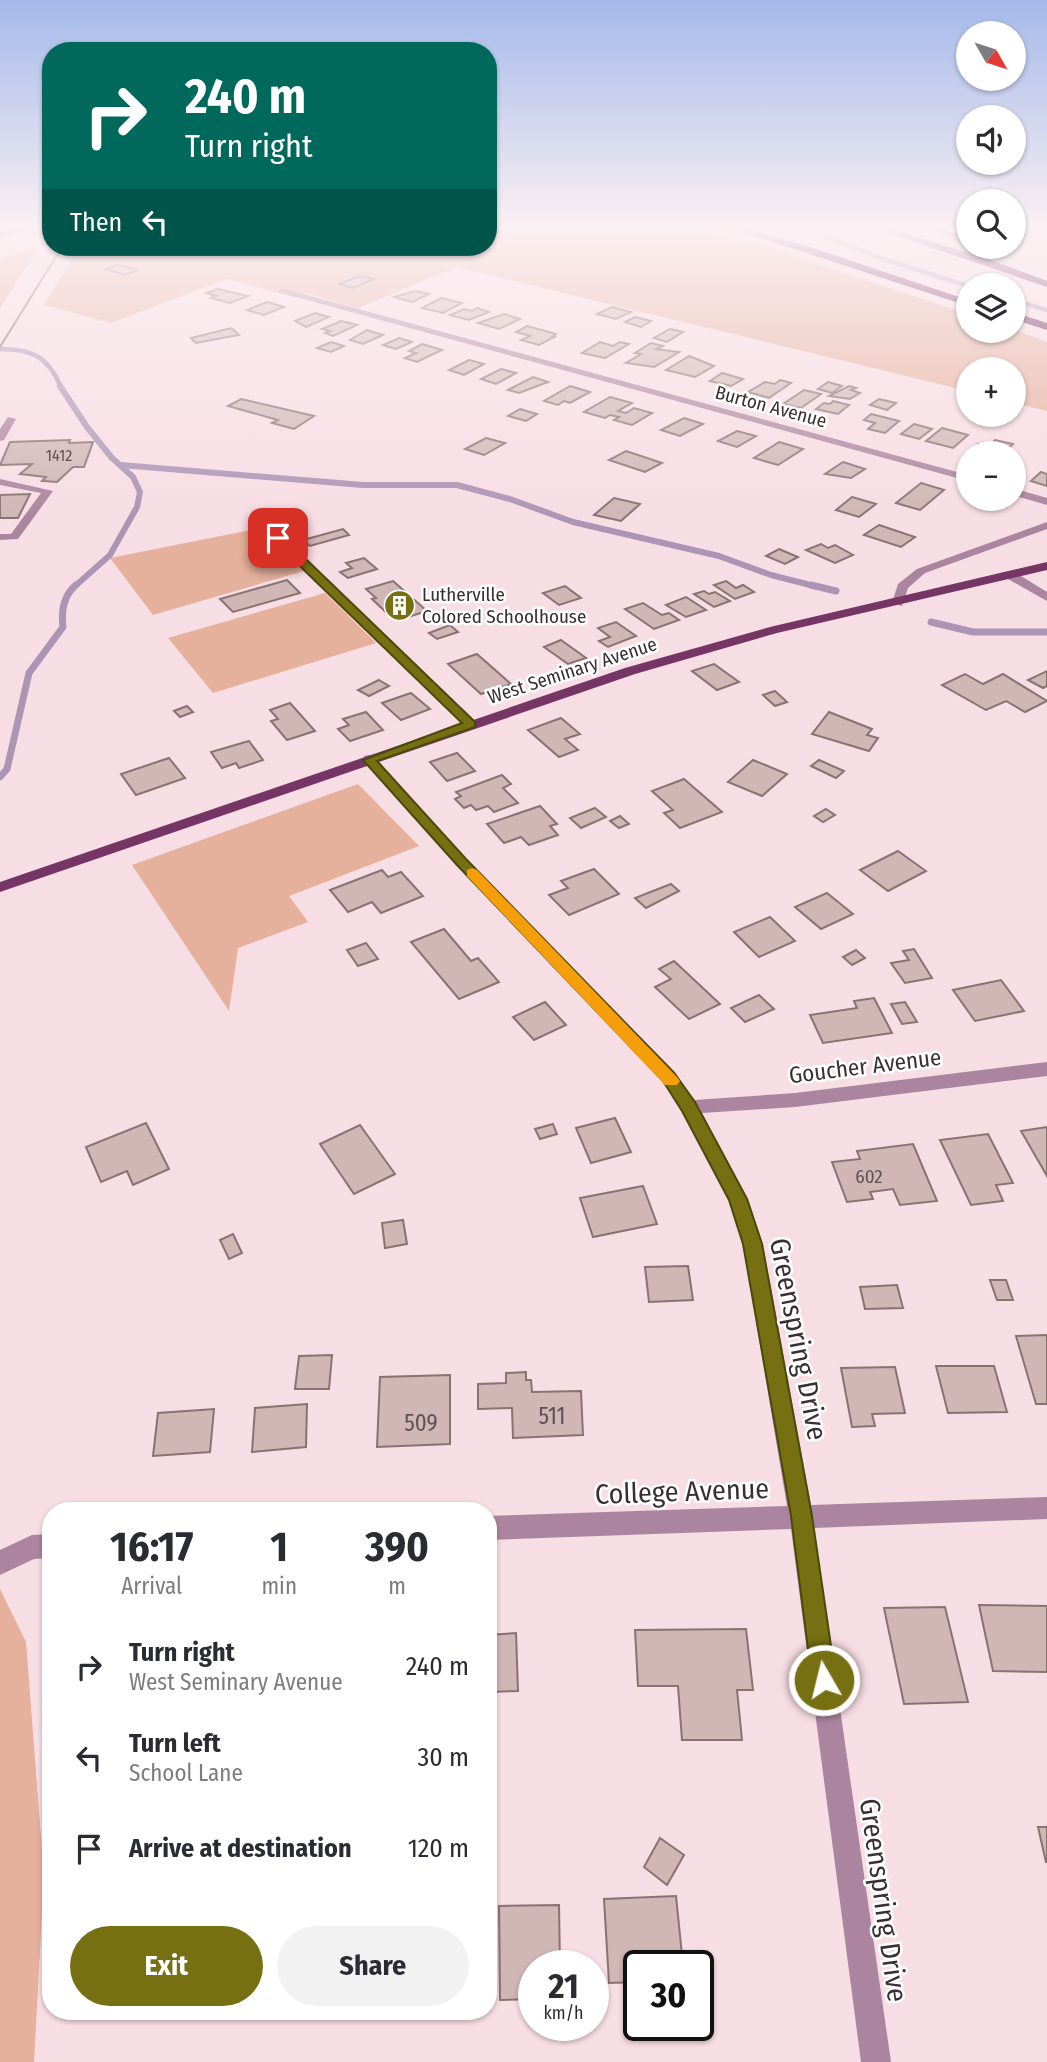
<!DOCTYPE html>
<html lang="en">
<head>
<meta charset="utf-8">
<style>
	body { margin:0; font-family:"Fira Sans Condensed",sans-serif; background:#f2f2f3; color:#2b2b33; height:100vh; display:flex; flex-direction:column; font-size:26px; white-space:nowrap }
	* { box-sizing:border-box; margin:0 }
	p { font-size:23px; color:#7c7c81 }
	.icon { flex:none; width:38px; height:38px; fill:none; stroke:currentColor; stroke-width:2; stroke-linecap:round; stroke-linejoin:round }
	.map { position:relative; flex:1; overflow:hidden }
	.panel { position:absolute; left:42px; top:1502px; width:455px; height:518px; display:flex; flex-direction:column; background:#fff; border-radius:28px; box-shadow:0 2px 5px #0004 }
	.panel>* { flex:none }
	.guide { position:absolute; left:42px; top:42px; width:455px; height:214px; border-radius:28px; box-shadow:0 2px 5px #0004; background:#00695c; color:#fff; overflow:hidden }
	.needle { width:46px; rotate:129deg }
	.buttons { position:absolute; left:956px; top:21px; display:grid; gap:14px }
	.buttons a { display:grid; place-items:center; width:70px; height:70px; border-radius:50%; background:#fff; box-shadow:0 2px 5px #0004; font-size:35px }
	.speed { position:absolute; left:518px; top:1950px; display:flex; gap:14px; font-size:35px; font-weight:700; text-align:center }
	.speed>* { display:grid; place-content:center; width:91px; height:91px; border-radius:50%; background:#fff; box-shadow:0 2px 5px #0004; line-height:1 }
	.speed small { font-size:18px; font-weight:400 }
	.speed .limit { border:4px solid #111; border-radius:10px; background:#fff; color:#111 }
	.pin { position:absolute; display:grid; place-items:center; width:60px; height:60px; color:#fff; margin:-30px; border-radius:14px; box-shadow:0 4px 10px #0006 }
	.me { position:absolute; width:77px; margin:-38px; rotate:352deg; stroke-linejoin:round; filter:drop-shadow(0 0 5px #0008) }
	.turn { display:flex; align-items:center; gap:24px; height:147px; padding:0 28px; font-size:32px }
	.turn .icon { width:91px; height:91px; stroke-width:2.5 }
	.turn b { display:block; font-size:49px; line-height:60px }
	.then { display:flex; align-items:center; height:66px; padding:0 28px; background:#0003; gap:14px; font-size:26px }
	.eta { display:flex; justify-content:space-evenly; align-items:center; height:119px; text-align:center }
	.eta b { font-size:42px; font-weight:700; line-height:49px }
	.primary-button { display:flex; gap:14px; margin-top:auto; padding:14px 28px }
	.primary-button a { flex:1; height:80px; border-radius:42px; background:#767012; color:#fff; font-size:28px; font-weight:700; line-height:80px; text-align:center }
	.primary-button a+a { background:#f2f2f3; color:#2b2b33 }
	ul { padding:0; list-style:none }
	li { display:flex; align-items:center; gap:21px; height:91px; padding:0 28px }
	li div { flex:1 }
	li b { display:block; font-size:26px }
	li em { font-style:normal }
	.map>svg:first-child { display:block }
	.green { fill:#e5b09c }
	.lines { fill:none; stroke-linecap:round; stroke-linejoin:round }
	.stream-far2 { stroke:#ad94b4; stroke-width:4.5 }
	.stream-far1 { stroke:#ad94b4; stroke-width:6 }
	.stream { stroke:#ad94b4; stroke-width:7 }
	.building { fill:#d0b6b5; stroke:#8a7271; stroke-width:2 }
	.minor { fill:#ab859f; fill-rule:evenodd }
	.major { fill:#753565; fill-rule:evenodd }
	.highway { fill:#601350; fill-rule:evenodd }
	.tram { stroke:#76676b; stroke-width:2 }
	.route { fill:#767012; stroke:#4d490c; stroke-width:2 }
	.slow { fill:#f59e0b }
	.labels { text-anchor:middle; stroke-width:5; stroke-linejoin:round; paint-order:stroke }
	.far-number-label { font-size:16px; fill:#5f5153 }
	.far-street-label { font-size:19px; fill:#392f32; stroke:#fff }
	.far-poi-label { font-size:19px; fill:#392f32; stroke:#fff; text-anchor:start }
	.number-label { font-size:19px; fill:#5f5153 }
	.street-label { font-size:23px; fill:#392f32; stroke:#fff }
	.near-number-label { font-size:23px; fill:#5f5153 }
	.near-street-label { font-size:28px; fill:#392f32; stroke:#fff }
</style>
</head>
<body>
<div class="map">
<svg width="1047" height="2062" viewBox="0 0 1047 2062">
	<rect width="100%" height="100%" fill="#f7dde4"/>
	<g class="green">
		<path d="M488,229H695L770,248L968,314V331L1013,329L1047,342V411L1013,403V369H968V391L457,267L358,308L306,293L294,297L226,279L111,323L44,305L79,247H488Z"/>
		<path d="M38,249L0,308V258Z"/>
		<path d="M261,528L287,559L307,570L153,615L110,558Z"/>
		<path d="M325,593L376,643L213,693L168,638Z"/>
		<path d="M358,784L419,846L289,896L308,922L238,948L229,1011L132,865Z"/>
		<path d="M0,1589L26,1642L44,1876L34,2062H0Z"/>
	</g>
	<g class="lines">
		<g class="stream-far2">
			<path d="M806,229L883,259L968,286"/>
			<path d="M1013,300L1047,310"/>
			<path d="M0,349C33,349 48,357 61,387"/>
		</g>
		<g class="stream-far1">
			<path d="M60,386L87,427L112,458L133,477L140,492L137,507L110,555L74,587"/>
			<path d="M121,465L363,485H457L510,499L573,522L719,556L771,575L818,587"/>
		</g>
		<g class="stream">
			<path d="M811,585L836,591"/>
			<path d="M931,622L973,632H1047"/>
			<path d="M0,777L7,769L29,673L63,627C61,611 63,596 76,585"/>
		</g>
	</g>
	<g class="building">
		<path d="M118,265L137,270L125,275L105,269Z"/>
		<path d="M360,276L374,279L353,288L339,284Z"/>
		<path d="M218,289L248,296L230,303L211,298L216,296L206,293Z"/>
		<path d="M415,291L429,294L412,302L394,297Z"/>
		<path d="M441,298L462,303L443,313L422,308Z"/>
		<path d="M267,302L284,307L264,315L247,310Z"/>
		<path d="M612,307L631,312L616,319L597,314Z"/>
		<path d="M477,308L489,312L469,320L450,315L464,309L472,311Z"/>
		<path d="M315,313L329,317L306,327L295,321Z"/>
		<path d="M504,314L520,319L499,329L478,323Z"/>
		<path d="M635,317L651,321L641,327L625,322Z"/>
		<path d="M341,321L357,325L333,336L325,333L330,331L322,329Z"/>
		<path d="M527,326L556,334L553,336H556L539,345L521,340L530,336L516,332Z"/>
		<path d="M231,328L239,335L196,343L191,338Z"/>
		<path d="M670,329L683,332L667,342L654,338Z"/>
		<path d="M367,330L383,335L363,344L350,340Z"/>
		<path d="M399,338L412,342L396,349L383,345Z"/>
		<path d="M331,342L344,346L331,352L317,348Z"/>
		<path d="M600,342L613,346L620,342L629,344L605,358L582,353Z"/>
		<path d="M651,343L663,346L656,349L679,352L654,367L626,363L641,354L635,353Z"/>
		<path d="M422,344L442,350L417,362L405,358L416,353L409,351Z"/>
		<path d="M689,356L714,366L695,377L666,370Z"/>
		<path d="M469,360L484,364L464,375L449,370Z"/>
		<path d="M501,369L516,373L496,384L481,379Z"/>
		<path d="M722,373L743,379L731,386L710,381Z"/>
		<path d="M533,377L548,382L519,393L508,390Z"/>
		<path d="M780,380L791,383L769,398L748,392L765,382L775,384Z"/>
		<path d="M828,382L842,386L832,393L818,389Z"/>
		<path d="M570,386L590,392L570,403L564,401L558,405L544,401Z"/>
		<path d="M849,386L856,388L851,390L860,393L850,399L829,396Z"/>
		<path d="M804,390L821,394L801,408L783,404Z"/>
		<path d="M610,397L632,403L618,411L626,413L634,408L652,413L632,425L614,420L619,417L610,415L605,418L584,412Z"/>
		<path d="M241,399L314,416L294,429L272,423L278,420L228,406Z"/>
		<path d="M879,399L896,403L887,410L870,405Z"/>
		<path d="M833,401L849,405L838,414L816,409L824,403L830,404Z"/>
		<path d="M520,409L537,414L526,421L508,416Z"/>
		<path d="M871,414L899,421L885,433L868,429L875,423L864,420Z"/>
		<path d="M684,418L703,424L680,436L661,430Z"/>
		<path d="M914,424L932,429L919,439L901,434Z"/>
		<path d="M942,428L968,435L953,448L926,441Z"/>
		<path d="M737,431L756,436L737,447L718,441Z"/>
		<path d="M486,438L505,443L484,455L465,449Z"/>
		<path d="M70,440L69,443L93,442L84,467H73L57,482L42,481L46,477L20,474L32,464L0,465L10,442Z"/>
		<path d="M995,440L1013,444L1004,453H969L978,444L988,447Z"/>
		<path d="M779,442L803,449L778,465L754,458Z"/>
		<path d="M626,451L662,463L645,472L609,460Z"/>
		<path d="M843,462L865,469L851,478L825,474Z"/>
		<path d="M1041,472L1047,474V486L1031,481Z"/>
		<path d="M921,483L944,490L920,510L896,503Z"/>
		<path d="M30,494L18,518H0V495Z"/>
		<path d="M852,497L876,504L859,517L836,510Z"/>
		<path d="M614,498L640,504L621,521L594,515Z"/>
		<path d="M879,525L915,537L901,547L864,535Z"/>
		<path d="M343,529L349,535L310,546L303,540Z"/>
		<path d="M821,544L828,548L835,545L853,555L835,563L806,550Z"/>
		<path d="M779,549L798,557L785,564L766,556Z"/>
		<path d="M364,558L377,569L348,578L340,572L352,568L346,563Z"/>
		<path d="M287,580L300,593L233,612L220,599Z"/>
		<path d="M393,581L427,611L402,619L395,613L389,615L372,599L376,598L366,589Z"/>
		<path d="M726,581L736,588L743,585L754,592L735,599L714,585Z"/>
		<path d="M565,586L581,598L559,605L543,593Z"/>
		<path d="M704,591L709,594L715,592L730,601L714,607L694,594Z"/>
		<path d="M686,597L706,610L686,617L666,605Z"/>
		<path d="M643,603L662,615L669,613L679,620L654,629L625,609Z"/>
		<path d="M616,622L636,636L608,647L599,641L610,637L598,628Z"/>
		<path d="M450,625L458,632L437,639L429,633Z"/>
		<path d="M561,640L586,658L568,664L544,647Z"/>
		<path d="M477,654L511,684L481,694L448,664Z"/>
		<path d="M714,664L739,682L717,690L692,671Z"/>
		<path d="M1047,671V686L1043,688L1028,680Z"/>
		<path d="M965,674L983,684L1003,674L1047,701L1025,712L1006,701L986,710L942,685Z"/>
		<path d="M379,680L389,686L369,696L358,690Z"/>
		<path d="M775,691L787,702L775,706L763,695Z"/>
		<path d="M411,693L430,709L401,720L382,703Z"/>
		<path d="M290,703L315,731L287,740L271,721L278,719L270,710Z"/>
		<path d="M187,706L193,712L180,717L174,711Z"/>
		<path d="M366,712L383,730L350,741L338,729L349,725L343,719Z"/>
		<path d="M829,712L872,729L867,735L878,738L869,751L812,734Z"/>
		<path d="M561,718L580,734L565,739L578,750L559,757L528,730Z"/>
		<path d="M249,741L263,760L239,768L236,763L222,768L211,752Z"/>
		<path d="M457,753L475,771L447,781L430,762Z"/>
		<path d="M169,758L185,778L136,795L121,774Z"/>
		<path d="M753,760L787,774L762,796L728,782Z"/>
		<path d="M819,760L844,771L836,778L811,766Z"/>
		<path d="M502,775L511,784L503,788L518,803L494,812L488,806L476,810L471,805L464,808L455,799L461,796L456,792Z"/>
		<path d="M684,779L722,812L680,828L664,813L673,810L652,791Z"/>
		<path d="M540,806L557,824L550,826L558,835L529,845L521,837L504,843L487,824Z"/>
		<path d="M595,808L606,817L581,828L570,818Z"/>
		<path d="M826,809L835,815L823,822L814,816Z"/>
		<path d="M620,816L629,824L619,828L610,821Z"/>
		<path d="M898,851L926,871L888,891L860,870Z"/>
		<path d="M594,869L619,894L569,915L549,895L568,888L561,881Z"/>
		<path d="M382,870L388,877L401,872L423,896L381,913L372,902L348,912L330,890Z"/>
		<path d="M671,884L679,891L646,908L635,898Z"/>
		<path d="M827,893L853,914L821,929L795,907Z"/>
		<path d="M770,917L795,941L759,957L734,932Z"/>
		<path d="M444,929L471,961L478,958L499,982L459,999L411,942Z"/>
		<path d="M366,943L378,959L358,966L347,950Z"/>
		<path d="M914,949L932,978L905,983L891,963L909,960L903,951Z"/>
		<path d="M856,950L865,958L852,965L843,957Z"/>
		<path d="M674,961L720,1004L689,1019L655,987L671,979L659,969Z"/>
		<path d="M1001,980L1024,1011L975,1021L953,990Z"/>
		<path d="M759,995L774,1009L745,1022L731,1008Z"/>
		<path d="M874,998L892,1033L823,1043L810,1015L857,1008L854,1001Z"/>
		<path d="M545,1002L566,1025L534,1040L513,1017Z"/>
		<path d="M905,1002L917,1022L902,1024L891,1004Z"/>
		<path d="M615,1118L631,1152L591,1163L576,1128Z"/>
		<path d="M146,1123L169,1169L133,1185L127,1171L101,1182L86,1147Z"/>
		<path d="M553,1124L557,1134L540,1139L535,1129Z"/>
		<path d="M360,1125L395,1174L354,1194L320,1144Z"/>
		<path d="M1047,1127V1176L1021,1131Z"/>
		<path d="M988,1134L1013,1183L996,1185L1003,1201L971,1205L940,1140Z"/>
		<path d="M913,1144L937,1201L900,1205L893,1189L870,1192L873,1199L847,1202L832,1162L860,1159L857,1151Z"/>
		<path d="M643,1186L657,1224L593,1237L580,1198Z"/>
		<path d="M403,1220L407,1244L385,1248L382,1223Z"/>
		<path d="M233,1234L242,1253L229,1259L220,1240Z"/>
		<path d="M688,1266L693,1300L649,1302L645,1267Z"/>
		<path d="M990,1280H1006L1013,1300H997Z"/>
		<path d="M897,1285L903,1308L865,1309L860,1287Z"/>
		<path d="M1047,1335V1404H1036L1016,1336Z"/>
		<path d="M332,1355L329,1389H295L299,1356Z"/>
		<path d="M936,1366H994L1007,1412L948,1413Z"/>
		<path d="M895,1367L905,1413L872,1414L875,1426L852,1427L841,1368Z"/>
		<path d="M526,1372V1380H531L532,1392L581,1391L583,1435L513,1438L512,1408L478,1409V1384L506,1383V1373Z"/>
		<path d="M450,1375V1444L377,1447L380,1377Z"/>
		<path d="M307,1404L306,1447L252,1452L255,1408Z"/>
		<path d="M214,1409L210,1452L153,1456L158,1413Z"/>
		<path d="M979,1605L1047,1606V1672L993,1671Z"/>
		<path d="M945,1607L968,1702L904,1704L884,1608Z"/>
		<path d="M746,1629L753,1690H737L742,1740H682L678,1686H638L635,1630Z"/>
		<path d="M516,1633L518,1691L488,1692V1635Z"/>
		<path d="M1038,1827H1047V1862H1046Z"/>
		<path d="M660,1838L684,1855L667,1885L644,1867Z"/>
		<path d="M676,1896L683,1965H639V1982L609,1983L604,1899Z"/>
		<path d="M559,1905L560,1965H534V1999L500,2000L499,1906Z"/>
	</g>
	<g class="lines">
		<g class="minor">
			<path d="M281,288L968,475V481L278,292Z"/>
			<path d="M8,417L16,419L4,440L0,441V429Z"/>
			<path d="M0,479L53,491L18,539L0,540V534H11L41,493L0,485Z"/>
			<path d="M1013,488L1047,498V505L1013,495Z"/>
			<path d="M1047,522V529L925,573L908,588L902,606L892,603L898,584L917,569Z"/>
			<path d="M274,537H282L475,721V727H465L274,541Z"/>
			<path d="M1008,573H1016L1047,592V601L1008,579Z"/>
			<path d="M369,755L374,756L466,859L675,1072L694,1100L795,1093L1047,1062V1076L795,1107L702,1113L748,1199L763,1244L811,1505L1047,1497V1519L814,1528L891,2062H861L791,1529L488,1540V1516L787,1506L743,1244L728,1199L682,1111L663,1082L456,865L364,762V756Z"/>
			<path d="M51,1534V1558L34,1559L0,1575V1550L32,1535Z"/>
		</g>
		<path class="major" d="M1047,562V570L777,633L635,674L0,892V882L625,668L770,627Z"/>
		<g class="highway">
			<path d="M15,229H36L0,237V231Z"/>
			<path d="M733,229H746L816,249L968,300V306Z"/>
			<path d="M877,229H890L991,260L1047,281V287Z"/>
			<path d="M933,229H944L968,239V246Z"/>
			<path d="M1013,312L1047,323V330L1013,319Z"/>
		</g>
		<path class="tram" d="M0,347L62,247"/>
	</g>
	<linearGradient id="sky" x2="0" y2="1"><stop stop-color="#a4b9ea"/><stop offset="0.44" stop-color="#fbf0f3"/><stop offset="1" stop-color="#fbf0f3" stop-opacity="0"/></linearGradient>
	<rect width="1047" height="518" fill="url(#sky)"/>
	<path class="route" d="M274,536H282L475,722V727L377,761L466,859L674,1073L695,1102L747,1199L762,1244L812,1516L836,1680L832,1688L824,1691L816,1688L812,1680L791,1516L743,1244L729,1200L682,1111L663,1081L457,865L363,760L462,723L274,541Z"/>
	<path class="slow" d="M472,868L477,870L677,1077L680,1081L677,1085H665L467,876V870Z"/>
	<defs>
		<symbol id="building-disc" viewBox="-11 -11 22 22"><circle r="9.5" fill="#767012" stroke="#fff"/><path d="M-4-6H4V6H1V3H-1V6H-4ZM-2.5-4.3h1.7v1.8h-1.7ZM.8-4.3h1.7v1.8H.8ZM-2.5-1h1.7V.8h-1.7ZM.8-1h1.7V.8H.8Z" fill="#fff"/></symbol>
	</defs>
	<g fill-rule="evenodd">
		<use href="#building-disc" x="382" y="588" width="35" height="35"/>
	</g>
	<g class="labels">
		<g class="far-number-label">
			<text x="59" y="461">1412</text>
		</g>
		<g class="far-street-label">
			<text transform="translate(771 406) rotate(15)" y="7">Burton Avenue</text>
			<text transform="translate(572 670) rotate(-18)" y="7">West Seminary Avenue</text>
		</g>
		<g class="far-poi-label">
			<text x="422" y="601">Lutherville<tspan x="422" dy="22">Colored Schoolhouse</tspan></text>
		</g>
		<g class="number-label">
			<text x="869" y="1183">602</text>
		</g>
		<g class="street-label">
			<text transform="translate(865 1066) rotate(-7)" y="8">Goucher Avenue</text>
		</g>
		<g class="near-number-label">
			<text x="552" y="1424">511</text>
			<text x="421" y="1431">509</text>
		</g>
		<g class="near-street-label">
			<text transform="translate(799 1339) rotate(79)" y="10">Greenspring Drive</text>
			<text transform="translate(682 1491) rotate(-2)" y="10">College Avenue</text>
			<text transform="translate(884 1900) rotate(82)" y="10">Greenspring Drive</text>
		</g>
	</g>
</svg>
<div class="buttons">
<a><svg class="needle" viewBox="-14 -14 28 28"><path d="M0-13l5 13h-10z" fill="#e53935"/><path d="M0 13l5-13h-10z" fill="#7c7c81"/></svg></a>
<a><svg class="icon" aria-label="sound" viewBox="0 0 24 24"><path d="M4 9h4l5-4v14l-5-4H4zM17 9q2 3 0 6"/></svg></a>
<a><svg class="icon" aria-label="search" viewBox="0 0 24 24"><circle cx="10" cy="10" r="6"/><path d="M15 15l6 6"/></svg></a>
<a><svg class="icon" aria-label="layers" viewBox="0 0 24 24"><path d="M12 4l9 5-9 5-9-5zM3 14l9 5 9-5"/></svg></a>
<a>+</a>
<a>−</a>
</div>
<div class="speed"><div>21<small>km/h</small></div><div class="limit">30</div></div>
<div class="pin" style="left:278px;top:538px;background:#d93025"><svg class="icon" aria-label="arrive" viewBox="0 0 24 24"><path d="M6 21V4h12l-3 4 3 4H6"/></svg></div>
<svg class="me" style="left:824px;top:1680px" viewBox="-20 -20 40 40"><circle r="17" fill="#767012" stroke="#fff" stroke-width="3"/><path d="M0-11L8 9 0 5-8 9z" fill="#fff"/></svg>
<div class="guide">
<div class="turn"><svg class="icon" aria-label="right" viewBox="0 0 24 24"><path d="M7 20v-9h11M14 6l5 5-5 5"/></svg><div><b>240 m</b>Turn right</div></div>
<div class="then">Then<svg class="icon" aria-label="left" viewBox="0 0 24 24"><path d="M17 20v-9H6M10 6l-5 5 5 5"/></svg></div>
</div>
<section class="panel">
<div class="eta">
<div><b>16:17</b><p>Arrival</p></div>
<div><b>1</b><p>min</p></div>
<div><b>390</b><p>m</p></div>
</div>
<ul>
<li><svg class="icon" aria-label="right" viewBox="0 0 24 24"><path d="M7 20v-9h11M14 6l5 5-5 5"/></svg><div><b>Turn right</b><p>West Seminary Avenue</p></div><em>240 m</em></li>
<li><svg class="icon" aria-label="left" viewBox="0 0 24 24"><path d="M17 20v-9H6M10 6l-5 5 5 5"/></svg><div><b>Turn left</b><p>School Lane</p></div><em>30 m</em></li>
<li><svg class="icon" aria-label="arrive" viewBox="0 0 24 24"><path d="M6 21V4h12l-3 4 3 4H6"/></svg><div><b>Arrive at destination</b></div><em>120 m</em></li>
</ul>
<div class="primary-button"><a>Exit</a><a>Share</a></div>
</section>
</div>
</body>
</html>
